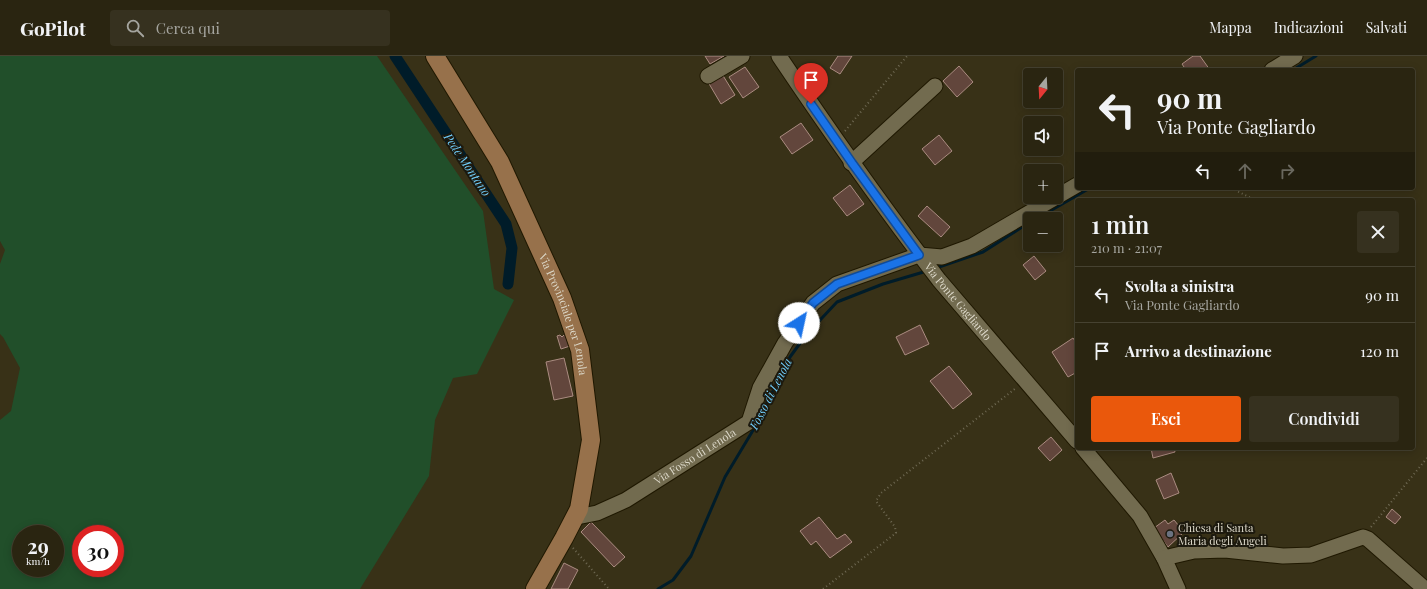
<!DOCTYPE html>
<html lang="it">
<head>
<meta charset="utf-8">
<style>
	body { margin:0; font-family:"Playfair Display",serif; background:#36311f; color:#f1f3f6; height:100vh; display:flex; flex-direction:column; font-size:15px; white-space:nowrap }
	* { box-sizing:border-box; margin:0 }
	p { font-size:13px; color:#a5a59f }
	.icon { flex:none; width:22px; height:22px; fill:none; stroke:currentColor; stroke-width:2; stroke-linecap:round; stroke-linejoin:round }
	.map { position:relative; flex:1; overflow:hidden }
	.panel { position:absolute; left:1075px; top:142px; width:340px; height:252px; display:flex; flex-direction:column; background:#2a2511; border-radius:4px; box-shadow:0 2px 10px #0003,0 0 0 1px #464231 }
	.panel>* { flex:none }
	.guide { position:absolute; left:1075px; top:12px; width:340px; height:122px; border-radius:4px; box-shadow:0 2px 10px #0003,0 0 0 1px #464231; background:#2a2511; color:#f1f3f6; overflow:hidden }
	.needle { width:26px; rotate:198deg }
	.fabs { position:absolute; left:1023px; top:12px; display:grid; gap:8px }
	.fabs a { display:grid; place-items:center; width:40px; height:40px; border-radius:4px; background:#2a2511; box-shadow:0 2px 10px #0003,0 0 0 1px #464231; font-size:20px }
	.speed { position:absolute; left:12px; top:469px; display:flex; gap:8px; font-size:20px; font-weight:700; text-align:center }
	.speed>* { display:grid; place-content:center; width:52px; height:52px; border-radius:50%; background:#2a2511; box-shadow:0 2px 10px #0003,0 0 0 1px #464231; line-height:1 }
	.speed small { font-size:10px; font-weight:400 }
	.speed .limit { border:6px solid #d22; background:#fff; color:#111 }
	.pin { position:absolute; display:grid; place-items:center; width:34px; height:34px; color:#fff; margin:-41px -17px; border-radius:50% 50% 50% 0; rotate:-45deg; box-shadow:0 0 4px #0007 }
	.pin .icon { rotate:45deg }
	.me { position:absolute; width:44px; margin:-22px; rotate:35deg; stroke-linejoin:round; filter:drop-shadow(0 0 3px #0008) }
	.turn { display:flex; align-items:center; gap:14px; height:84px; padding:0 16px; font-size:18px }
	.turn .icon { width:52px; height:52px; stroke-width:2.5 }
	.turn b { display:block; font-size:28px; line-height:34px }
	.lanes { display:flex; align-items:center; height:38px; padding:0 16px; background:#0003; justify-content:center; gap:20px; direction:ltr }
	.lanes .off { opacity:.35 }
	.round { display:grid; place-items:center; flex:none; width:42px; height:42px; border-radius:4px; background:#36311f }
	.overview { display:flex; align-items:center; justify-content:space-between; height:68px; padding:0 16px }
	h1 { font-size:24px; font-weight:600; line-height:30px }
	.button { display:flex; gap:8px; margin-top:auto; padding:8px 16px }
	.button a { flex:1; height:46px; border-radius:4px; background:#ea580c; color:#fff; font-size:16px; font-weight:600; line-height:46px; text-align:center }
	.button a+a { background:#36311f; color:#f1f3f6 }
	ul { padding:0; list-style:none }
	li { display:flex; align-items:center; gap:12px; height:56px; padding:0 16px; border-top:1px solid #464231 }
	li div { flex:1 }
	li b { display:block; font-size:15px }
	li em { font-style:normal }
	header { display:flex; align-items:center; gap:24px; box-sizing:border-box; height:56px; padding:0 20px; background:#2a2511; border-bottom:1px solid #464231 }
	header strong { font-size:19px }
	nav { display:flex; gap:22px; margin-inline-start:auto; font-size:14px }
	.search { width:280px; height:36px; background:#36311f; display:flex; align-items:center; gap:10px; box-sizing:border-box; padding:0 14px; border-radius:4px; color:#a5a59f; font-size:15px }
	.map>svg:first-child { display:block }
	.green { fill:#214f2a; fill-rule:evenodd }
	.lines { fill:none; stroke-linecap:round; stroke-linejoin:round }
	.stream { stroke:#001c29; stroke-width:3 }
	.canal { stroke:#001c29; stroke-width:11 }
	.building { fill:#62463c; stroke:#ab8c81 }
	.minor-casing { stroke:#1f1801; stroke-width:17 }
	.major-casing { stroke:#1f1801; stroke-width:20 }
	.path { stroke:#6f6953; stroke-width:2; stroke-dasharray:1 3; stroke-linecap:butt }
	.minor { stroke:#726b4f; stroke-width:15 }
	.major { stroke:#97714b; stroke-width:18 }
	.route-casing { stroke:#114b97; stroke-width:10 }
	.route { stroke:#1a73e8; stroke-width:7 }
	.worship-dot { fill:#6b7280; stroke:#1c190e; stroke-width:1.5 }
	.labels { text-anchor:middle; stroke-width:4; stroke-linejoin:round; paint-order:stroke }
	.street-label { font-size:11px; fill:#ddd9ca; stroke:#1c190e }
	.poi-label { font-size:11px; fill:#ddd9ca; stroke:#1c190e; text-anchor:start }
	.water-label { font-size:12px; font-style:italic; fill:#71cefc; stroke:#1c190e }
</style>
</head>
<body>
<header>
<strong>GoPilot</strong>
<div class="search"><svg class="icon" aria-label="search" viewBox="0 0 24 24"><circle cx="10" cy="10" r="6"/><path d="M15 15l6 6"/></svg>Cerca qui</div>
<nav><a>Mappa</a><a>Indicazioni</a><a>Salvati</a></nav>
</header>
<div class="map">
<svg width="1427" height="533" viewBox="0 0 1427 533">
	<rect width="100%" height="100%" fill="#383117"/>
	<path class="green" d="M0,0H377L483,155L494,233L514,244L477,318L453,322L435,364L429,420L360,533H0V364L11,355L20,312L3,281L0,278V208L5,194L0,185ZM21,478H55V512H21ZM81,478H115V512H81Z"/>
	<g class="lines">
		<g class="stream">
			<path d="M1293,14L1316,0"/>
			<path d="M1036,163L1090,132"/>
			<path d="M936,212L983,196L1030,166"/>
			<path d="M658,533L673,524L691,500L725,421L755,371L790,301L806,279L837,246L883,228L927,215"/>
		</g>
		<path class="canal" d="M395,0L506,168L512,192L508,228"/>
	</g>
	<g class="building">
		<path d="M705,0H724L710,8Z"/>
		<path d="M838,0H852L840,18L830,12Z"/>
		<path d="M1193,0H1200L1210,14H1186L1182,8Z"/>
		<path d="M959,10L973,26L957,41L943,25Z"/>
		<path d="M745,11L759,31L743,42L729,21Z"/>
		<path d="M722,18L735,39L721,48L708,26Z"/>
		<path d="M801,67L813,84L792,98L780,81Z"/>
		<path d="M939,79L952,95L935,109L922,93Z"/>
		<path d="M850,129L864,148L847,160L833,142Z"/>
		<path d="M927,150L950,171L941,181L918,160Z"/>
		<path d="M1034,200L1046,215L1035,224L1023,209Z"/>
		<path d="M920,269L929,288L905,299L896,281Z"/>
		<path d="M566,277L570,290L561,293L557,280L560,279L562,281Z"/>
		<path d="M1073,282L1077,288V316L1068,321L1052,296Z"/>
		<path d="M564,302L573,340L554,344L546,306Z"/>
		<path d="M949,310L972,338L953,353L930,325Z"/>
		<path d="M1051,381L1062,394L1050,405L1038,392Z"/>
		<path d="M1151,392H1174L1175,396L1153,402Z"/>
		<path d="M1171,417L1179,437L1164,443L1156,424Z"/>
		<path d="M1392,453L1401,461L1395,468L1386,461Z"/>
		<path d="M819,461L837,483L845,478L852,486L830,502L816,485L811,489L800,475Z"/>
		<path d="M1165,464L1168,468L1174,464L1184,476L1168,491L1154,472Z"/>
		<path d="M591,466L625,501L614,511L581,476Z"/>
		<path d="M564,507L578,514L568,533H551Z"/>
	</g>
	<g class="lines">
		<defs>
			<g id="minor">
				<path id="s1" d="M779,0C830,76 883,151 939,224L1077,385"/>
				<path d="M1272,14L1295,0"/>
				<path d="M708,20L742,0"/>
				<path d="M851,107L935,30"/>
				<path d="M1083,392L1140,460L1164,502L1178,533"/>
				<path id="s2" d="M576,458L582,460L597,457L626,444L749,366L760,332L785,287L813,247L837,228L919,199L942,201L972,190L1077,129"/>
				<path d="M1164,502L1194,495L1225,494L1283,500L1311,499L1363,481L1368,483L1425,533"/>
			</g>
			<g id="major">
				<path id="s3" d="M435,0L500,106L562,242L580,294L591,384L579,453L564,482L535,533"/>
			</g>
		</defs>
		<use href="#minor" class="minor-casing"/>
		<use href="#major" class="major-casing"/>
		<g class="path">
			<path d="M845,75L907,0"/>
			<path d="M1231,132L1255,144"/>
			<path d="M1371,471L1427,402"/>
			<path d="M573,492L609,533"/>
			<path d="M823,533L896,477L895,471L876,445L881,437L1016,332"/>
		</g>
		<use href="#minor" class="minor"/>
		<use href="#major" class="major"/>
	</g>
	<g class="lines">
		<defs>
			<path id="route" d="M799,267L813,247L837,228L919,199L852,107L811,48"/>
		</defs>
		<use href="#route" class="route-casing"/>
		<use href="#route" class="route"/>
	</g>
	<circle class="worship-dot" cx="1170" cy="478" r="4"/>
	<g class="labels">
		<g class="street-label">
			<text dy="4" stroke="none"><textPath href="#s1" startOffset="304">Via Ponte Gagliardo</textPath></text>
			<text dy="4" stroke="none"><textPath href="#s3" startOffset="290">Via Provinciale per Lenola</textPath></text>
			<text dy="4" stroke="none"><textPath href="#s2" startOffset="135">Via Fosso di Lenola</textPath></text>
		</g>
		<g class="poi-label">
			<text x="1178" y="476">Chiesa di Santa<tspan x="1178" dy="13">Maria degli Angeli</tspan></text>
		</g>
		<g class="water-label">
			<text transform="translate(467 109) rotate(56)" y="4">Pede Montano</text>
			<text transform="translate(771 338) rotate(-63)" y="4">Fosso di Lenola</text>
		</g>
	</g>
</svg>
<div class="fabs">
<a><svg class="needle" viewBox="-14 -14 28 28"><path d="M0-13l5 13h-10z" fill="#e53935"/><path d="M0 13l5-13h-10z" fill="#a5a59f"/></svg></a>
<a><svg class="icon" aria-label="sound" viewBox="0 0 24 24"><path d="M4 9h4l5-4v14l-5-4H4zM17 9q2 3 0 6"/></svg></a>
<a>+</a>
<a>−</a>
</div>
<div class="speed"><div>29<small>km/h</small></div><div class="limit">30</div></div>
<div class="pin" style="left:811px;top:48px;background:#d93025"><svg class="icon" aria-label="arrive" viewBox="0 0 24 24"><path d="M6 21V4h12l-3 4 3 4H6"/></svg></div>
<svg class="me" style="left:799px;top:267px" viewBox="-20 -20 40 40"><circle r="19" fill="#fff"/><path d="M0-13L10 11 0 6-10 11z" fill="#1a73e8"/></svg>
<div class="guide">
<div class="turn"><svg class="icon" aria-label="left" viewBox="0 0 24 24"><path d="M17 20v-9H6M10 6l-5 5 5 5"/></svg><div><b>90 m</b>Via Ponte Gagliardo</div></div>
<div class="lanes"><svg class="icon" aria-label="left" viewBox="0 0 24 24"><path d="M17 20v-9H6M10 6l-5 5 5 5"/></svg><svg class="icon off" aria-label="ahead" viewBox="0 0 24 24"><path d="M12 20V5M6 11l6-6 6 6"/></svg><svg class="icon off" aria-label="right" viewBox="0 0 24 24"><path d="M7 20v-9h11M14 6l5 5-5 5"/></svg></div>
</div>
<section class="panel">
<div class="overview"><div><h1>1 min</h1><p>210 m · 21:07</p></div><a class="round"><svg class="icon" aria-label="close" viewBox="0 0 24 24"><path d="M6 6l12 12M18 6L6 18"/></svg></a></div>
<ul>
<li><svg class="icon" aria-label="left" viewBox="0 0 24 24"><path d="M17 20v-9H6M10 6l-5 5 5 5"/></svg><div><b>Svolta a sinistra</b><p>Via Ponte Gagliardo</p></div><em>90 m</em></li>
<li><svg class="icon" aria-label="arrive" viewBox="0 0 24 24"><path d="M6 21V4h12l-3 4 3 4H6"/></svg><div><b>Arrivo a destinazione</b></div><em>120 m</em></li>
</ul>
<div class="button"><a>Esci</a><a>Condividi</a></div>
</section>
</div>
</body>
</html>
